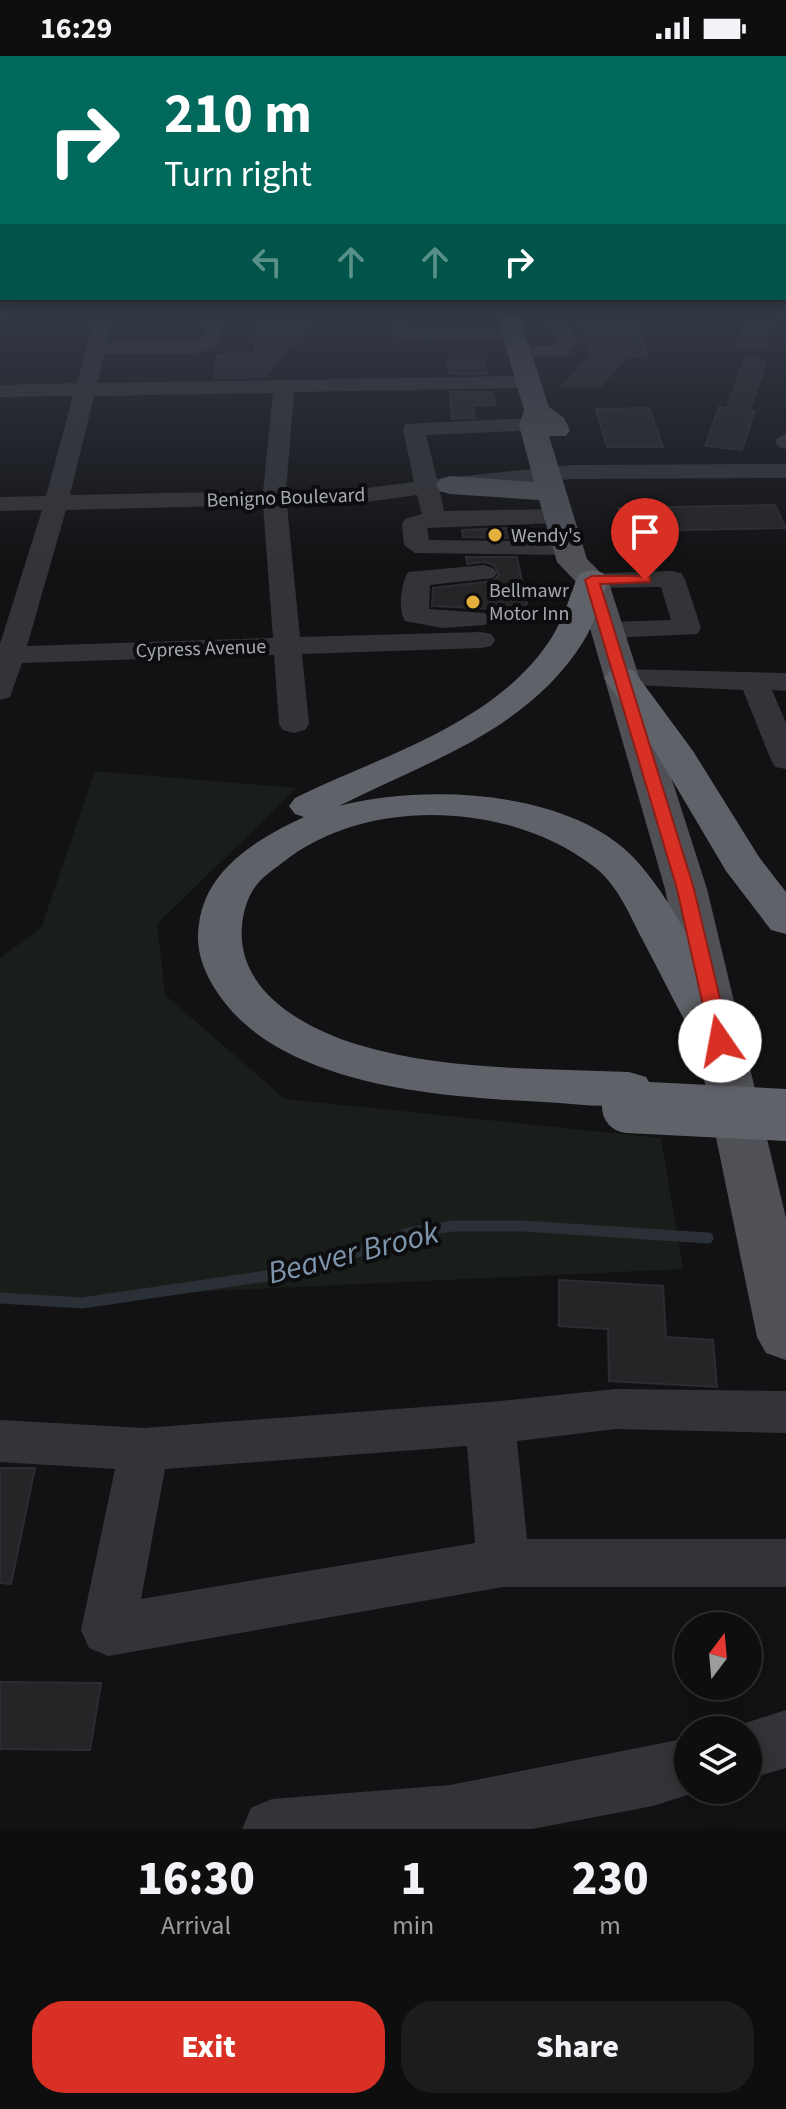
<!DOCTYPE html>
<html lang="en">
<head>
<meta charset="utf-8">
<style>
	body { margin:0; font-family:"Source Sans 3",sans-serif; background:#1c1c1d; color:#f1f3f6; height:100vh; display:flex; flex-direction:column; font-size:30px; white-space:nowrap }
	* { box-sizing:border-box; margin:0 }
	p { font-size:26px; color:#9b9c9e }
	.icon { flex:none; width:44px; height:44px; fill:none; stroke:currentColor; stroke-width:2; stroke-linecap:round; stroke-linejoin:round }
	.map { position:relative; height:1773px; overflow:hidden }
	.drawer { display:flex; flex-direction:column; background:#0e0e0f; flex:1 }
	.drawer>* { flex:none }
	.guide { position:absolute; left:0px; top:0px; width:786px; height:244px; box-shadow:0 4px 20px #0003,0 0 0 2px #2e2e2f; background:#00695c; color:#fff; overflow:hidden }
	.needle { width:52px; rotate:16deg }
	.fabs { position:absolute; left:674px; top:1556px; display:grid; gap:16px }
	.fabs a { display:grid; place-items:center; width:88px; height:88px; border-radius:50%; background:#0e0e0f; box-shadow:0 4px 20px #0003,0 0 0 2px #2e2e2f; font-size:40px }
	.pin { position:absolute; display:grid; place-items:center; width:68px; height:68px; color:#fff; margin:-82px -34px; border-radius:50% 50% 50% 0; rotate:-45deg; box-shadow:0 0 8px #0007 }
	.pin .icon { rotate:45deg }
	.me { position:absolute; width:88px; margin:-44px; rotate:348deg; stroke-linejoin:round; filter:drop-shadow(0 0 6px #0008) }
	.turn { display:flex; align-items:center; gap:28px; height:168px; padding:0 32px; font-size:36px }
	.turn .icon { width:104px; height:104px; stroke-width:2.5 }
	.turn b { display:block; font-size:56px; line-height:68px }
	.lanes { display:flex; align-items:center; height:76px; padding:0 32px; background:#0003; justify-content:center; gap:40px; direction:ltr }
	.lanes .off { opacity:.35 }
	.eta { display:flex; justify-content:space-evenly; align-items:center; height:136px; text-align:center }
	.eta b { font-size:48px; font-weight:800; line-height:56px }
	.primary-button { display:flex; gap:16px; margin-top:auto; padding:16px 32px }
	.primary-button a { flex:1; height:92px; border-radius:32px; background:#d93025; color:#fff; font-size:32px; font-weight:800; line-height:92px; text-align:center }
	.primary-button a+a { background:#1c1c1d; color:#f1f3f6 }
	.status { display:flex; justify-content:space-between; align-items:center; height:56px; padding:0 40px; background:#0e0e0f; direction:ltr }
	.status svg { height:22px; fill:currentColor }
	.map>svg:first-child { display:block }
	.green { fill:#191e1a }
	.lines { fill:none; stroke-linecap:round; stroke-linejoin:round }
	.stream { stroke:#2a3036; stroke-width:11 }
	.building { fill:#252528; stroke:#2d2c30; stroke-width:2 }
	.minor { fill:#343438; fill-rule:evenodd }
	.major { fill:#505157; fill-rule:evenodd }
	.highway { fill:#606269; fill-rule:evenodd }
	.highway-bridge { stroke:#606269; stroke-width:52 }
	.route { fill:#d93025; stroke:#8d1f18; stroke-width:2 }
	.poi-dot { fill:#e3b03b; stroke:#0d0d0f; stroke-width:3 }
	.labels { text-anchor:middle; stroke-width:8; stroke-linejoin:round; paint-order:stroke }
	.far-street-label { font-size:20px; fill:#a5a9b3; stroke:#0d0d0f }
	.far-poi-label { font-size:20px; fill:#a5a9b3; stroke:#0d0d0f; text-anchor:start }
	.near-water-label { font-size:32px; font-style:italic; fill:#7e95ac; stroke:#0d0d0f }
</style>
</head>
<body>
<div class="status"><b>16:29</b><svg viewBox="0 0 49 12"><path d="M0 12V9h3v3zM5 12V6h3v6zM10 12V3h3v9zM15 12V0h3v12zM26 1h20v11H26zM47 4h2v5h-2z"/></svg></div>
<div class="map">
<svg width="786" height="1773" viewBox="0 0 786 1773">
	<rect width="100%" height="100%" fill="#121214"/>
	<path class="green" d="M95,715L297,732L157,868L165,939L285,1043L661,1082L683,1213L0,1245V902L41,872Z"/>
	<g class="lines">
		<path class="stream" d="M0,1242L82,1247L266,1220L316,1211L409,1177L452,1170H523L708,1182"/>
	</g>
	<g class="building">
		<path d="M260,257H316L265,321L215,322L217,299L255,298Z"/>
		<path d="M578,257H632L648,300H627L600,330H562L591,300Z"/>
		<path d="M746,263L773,266L764,292L736,290Z"/>
		<path d="M746,300L766,306L750,354L755,355L742,394L705,390L719,351L727,352Z"/>
		<path d="M448,304H483L487,318H449Z"/>
		<path d="M450,336H492L496,349H472L475,362L452,363Z"/>
		<path d="M649,352L663,391H607L596,353Z"/>
		<path d="M775,449L786,472L627,475L618,452Z"/>
		<path d="M511,472L513,482L463,481L462,474Z"/>
		<path d="M466,501H517L527,548L517,554L432,550L433,532L493,525L499,519L494,509L484,506L467,508Z"/>
		<path d="M559,1224L663,1230L666,1281L713,1284L717,1331L609,1325L608,1273L559,1270Z"/>
		<path d="M0,1412H35L11,1528L0,1527Z"/>
		<path d="M0,1626L101,1627L90,1694L0,1693Z"/>
	</g>
	<g class="lines">
		<g class="minor">
			<path d="M96,257H114L107,286L195,285L204,281L207,257H225L220,288L199,297L104,298L97,327L528,320L538,326L528,332L294,336L286,435L359,433L414,426L403,373L406,368L532,362L540,364L543,369L540,374L426,379L437,423L571,409L786,408V422L571,423L440,436L444,455L558,453L567,455L570,460L567,465L558,467L427,472L429,484L578,486L582,491L578,496L569,499L415,497L404,489L402,468L405,463L422,458L417,439L359,447L287,449L300,581L481,576L491,578L495,584L491,590L481,592L302,598L309,668L305,674L294,677L283,674L279,668L274,599L22,607L10,641L0,644V588L42,454L0,455V441L46,440L73,340L0,341V329L77,327ZM273,337L263,435L70,439L94,340ZM263,449L273,582L27,590L66,454Z"/>
			<path d="M543,257H561L577,285L568,300H512L509,296L519,290H554L557,285Z"/>
			<path d="M400,264L407,266L410,271H513L523,277L513,283L429,285L394,280L391,270Z"/>
			<path d="M786,377V393L778,391L775,384Z"/>
			<path d="M484,509L493,512L497,517L493,522L430,529L429,553L485,557L489,563L485,569L442,572L405,565C398,554 401,527 408,516Z"/>
			<path d="M672,515L681,517L685,523L701,572L697,578L609,582L599,580L595,574L599,568L609,566L671,564L661,531L592,532L583,530L579,524L583,518Z"/>
			<path d="M622,613L786,617V635L772,634L786,667V713L775,711L771,704L743,634L612,628L608,622L612,616Z"/>
			<path d="M616,1333L786,1335V1377L616,1373L517,1385L527,1483H786V1531H503L108,1600L89,1592L81,1574L115,1413L0,1406V1364L144,1372L490,1346ZM467,1390L475,1487L141,1543L165,1413Z"/>
			<path d="M786,1654V1712L748,1723V1674L727,1673Z"/>
			<path d="M688,1682V1734H703L653,1750L532,1773H242L251,1752L272,1743L450,1729Z"/>
		</g>
		<path class="major" d="M496,257H518L549,351L564,362L570,374L566,380H549L587,503L608,524L707,833L786,1162V1304L766,1297L757,1281L665,833L577,527L557,506L539,444L450,438L440,435L436,429L440,423L450,420L534,426L519,369L524,354Z"/>
		<g class="highway">
			<path d="M592,514L603,517L608,524C601,545 595,567 583,586C527,675 428,705 339,750C425,728 568,733 634,802C676,846 713,930 744,985L737,996L720,1001L703,996C680,959 661,918 640,879C628,855 616,827 593,810C510,746 366,739 282,807C273,814 262,821 255,831C247,842 243,857 242,870C236,935 305,973 359,989C445,1015 540,1012 629,1016L646,1021L653,1033L646,1045C614,1054 577,1048 544,1046C442,1041 279,1031 217,936C203,915 195,893 199,868C206,812 259,782 304,761L295,758L289,750L295,742C382,699 497,668 552,581C563,563 569,543 576,524L581,517Z"/>
			<path d="M622,611L634,615L693,695L759,801L786,836V878L771,874L726,815L655,695L604,622L610,615Z"/>
		</g>
		<path class="highway-bridge" d="M628,1051L786,1059"/>
	</g>
	<linearGradient id="sky" x2="0" y2="1"><stop stop-color="#0a0a0b"/><stop offset="0.51" stop-color="#333945"/><stop offset="1" stop-color="#333945" stop-opacity="0"/></linearGradient>
	<rect width="786" height="505" fill="url(#sky)"/>
	<path class="route" d="M645,520L650,521V526L600,528L694,833L730,985L720,991L711,985L677,833L585,524L592,520Z"/>
	<g class="poi-dot">
		<circle cx="495" cy="479" r="8"/>
		<circle cx="473" cy="546" r="8"/>
	</g>
	<g class="labels">
		<g class="far-street-label">
			<text transform="translate(286 441) rotate(-2)" y="7">Benigno Boulevard</text>
			<text transform="translate(201 592) rotate(-2)" y="7">Cypress Avenue</text>
		</g>
		<g class="far-poi-label">
			<text x="511" y="486">Wendy's</text>
			<text x="489" y="541">Bellmawr<tspan x="489" dy="23">Motor Inn</tspan></text>
		</g>
		<g class="near-water-label">
			<text transform="translate(353 1196) rotate(-14)" y="11">Beaver Brook</text>
		</g>
	</g>
</svg>
<div class="fabs">
<a><svg class="needle" viewBox="-14 -14 28 28"><path d="M0-13l5 13h-10z" fill="#e53935"/><path d="M0 13l5-13h-10z" fill="#9b9c9e"/></svg></a>
<a><svg class="icon" aria-label="layers" viewBox="0 0 24 24"><path d="M12 4l9 5-9 5-9-5zM3 14l9 5 9-5"/></svg></a>
</div>
<div class="pin" style="left:645px;top:524px;background:#d93025"><svg class="icon" aria-label="arrive" viewBox="0 0 24 24"><path d="M6 21V4h12l-3 4 3 4H6"/></svg></div>
<svg class="me" style="left:720px;top:985px" viewBox="-20 -20 40 40"><circle r="19" fill="#fff"/><path d="M0-13L10 11 0 6-10 11z" fill="#d93025"/></svg>
<div class="guide">
<div class="turn"><svg class="icon" aria-label="right" viewBox="0 0 24 24"><path d="M7 20v-9h11M14 6l5 5-5 5"/></svg><div><b>210 m</b>Turn right</div></div>
<div class="lanes"><svg class="icon off" aria-label="left" viewBox="0 0 24 24"><path d="M17 20v-9H6M10 6l-5 5 5 5"/></svg><svg class="icon off" aria-label="ahead" viewBox="0 0 24 24"><path d="M12 20V5M6 11l6-6 6 6"/></svg><svg class="icon off" aria-label="ahead" viewBox="0 0 24 24"><path d="M12 20V5M6 11l6-6 6 6"/></svg><svg class="icon" aria-label="right" viewBox="0 0 24 24"><path d="M7 20v-9h11M14 6l5 5-5 5"/></svg></div>
</div>
</div>
<section class="drawer">
<div class="eta">
<div><b>16:30</b><p>Arrival</p></div>
<div><b>1</b><p>min</p></div>
<div><b>230</b><p>m</p></div>
</div>
<div class="primary-button"><a>Exit</a><a>Share</a></div>
</section>
</body>
</html>
